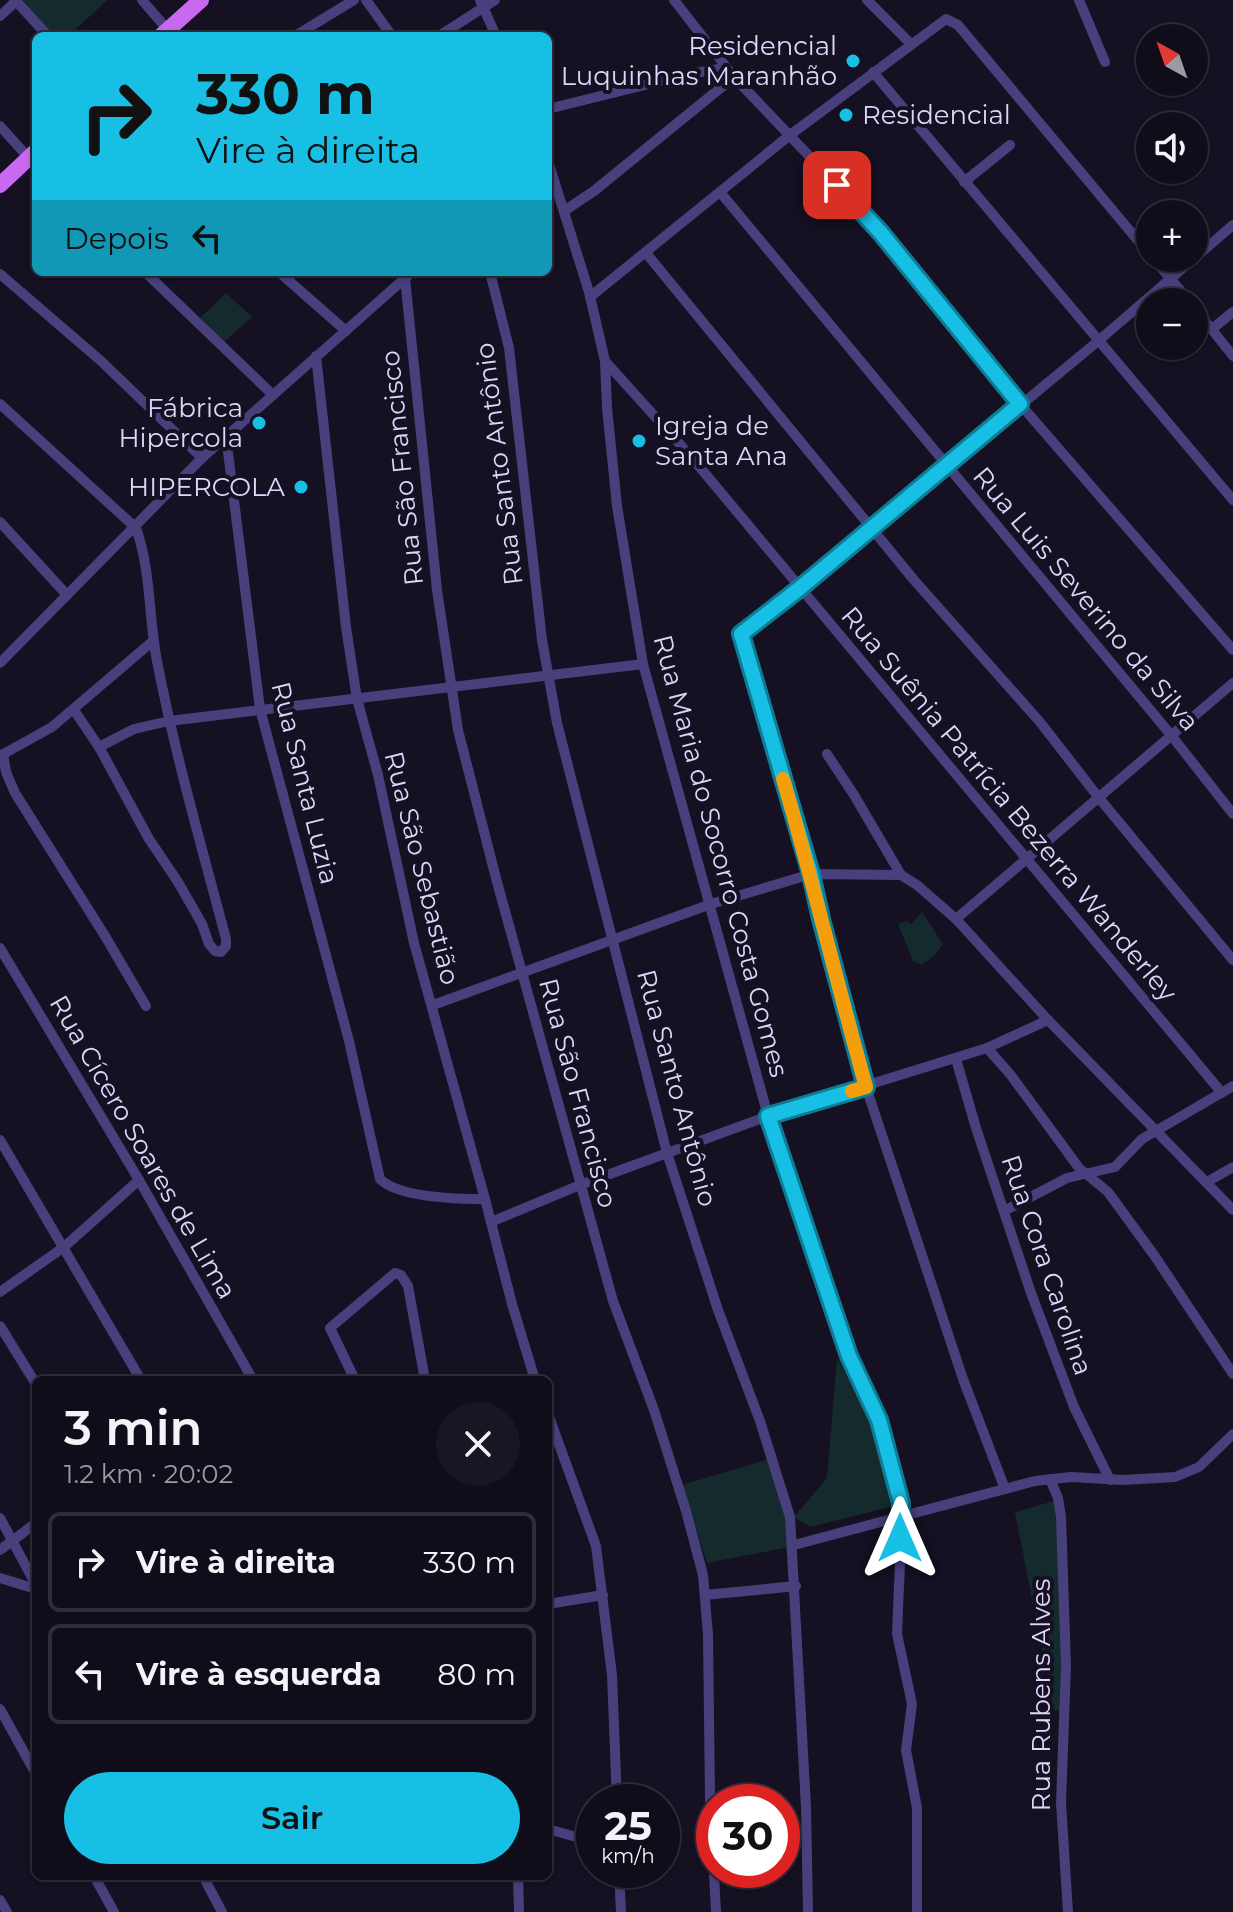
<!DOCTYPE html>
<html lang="pt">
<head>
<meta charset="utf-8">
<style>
	body { margin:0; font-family:Montserrat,sans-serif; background:#191523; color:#f1f3f6; height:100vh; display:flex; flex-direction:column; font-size:30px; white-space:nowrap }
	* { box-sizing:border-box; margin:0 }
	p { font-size:26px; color:#9c9ba2 }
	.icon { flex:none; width:44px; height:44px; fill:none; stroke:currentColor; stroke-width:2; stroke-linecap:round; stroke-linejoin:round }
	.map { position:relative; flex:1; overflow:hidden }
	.details { position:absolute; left:32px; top:1376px; width:520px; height:504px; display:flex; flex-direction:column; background:#100c1a; border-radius:12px; box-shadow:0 2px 6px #0004,0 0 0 2px #302c39 }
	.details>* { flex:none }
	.banner { position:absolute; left:32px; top:32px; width:520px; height:244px; border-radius:12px; box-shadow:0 2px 6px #0004,0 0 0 2px #302c39; background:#17bfe5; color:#111; overflow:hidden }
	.needle { width:52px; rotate:320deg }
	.controls { position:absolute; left:1136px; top:24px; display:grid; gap:16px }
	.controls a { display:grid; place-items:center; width:72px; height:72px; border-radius:50%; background:#100c1a; box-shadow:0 2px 6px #0004,0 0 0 2px #302c39; font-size:40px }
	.speed { position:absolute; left:576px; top:1784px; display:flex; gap:16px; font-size:40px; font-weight:700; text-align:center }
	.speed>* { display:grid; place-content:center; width:104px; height:104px; border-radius:50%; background:#100c1a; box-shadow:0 2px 6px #0004,0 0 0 2px #302c39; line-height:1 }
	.speed small { font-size:20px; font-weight:400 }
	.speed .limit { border:12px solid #d22; background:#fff; color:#111 }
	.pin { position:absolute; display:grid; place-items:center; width:68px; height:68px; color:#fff; margin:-34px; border-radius:16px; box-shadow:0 4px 12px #0006 }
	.me { position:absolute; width:88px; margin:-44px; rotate:0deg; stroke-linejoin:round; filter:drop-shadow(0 0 6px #0008) }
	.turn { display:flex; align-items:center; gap:28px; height:168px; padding:0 32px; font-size:36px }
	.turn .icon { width:104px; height:104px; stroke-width:2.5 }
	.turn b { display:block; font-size:56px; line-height:68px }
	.then { display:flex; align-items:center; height:76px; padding:0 32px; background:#0003; gap:16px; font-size:30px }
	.round { display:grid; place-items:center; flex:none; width:84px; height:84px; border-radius:42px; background:#191523 }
	.overview { display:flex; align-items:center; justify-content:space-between; height:136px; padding:0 32px }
	h1 { font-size:48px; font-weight:600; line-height:60px }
	.cta { display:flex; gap:16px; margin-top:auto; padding:16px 32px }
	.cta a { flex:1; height:92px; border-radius:48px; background:#17bfe5; color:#111; font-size:32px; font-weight:600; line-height:92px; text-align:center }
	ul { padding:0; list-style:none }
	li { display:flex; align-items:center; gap:24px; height:100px; margin:0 16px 12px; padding:0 16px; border:4px solid #302c39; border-radius:12px }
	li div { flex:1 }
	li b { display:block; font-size:30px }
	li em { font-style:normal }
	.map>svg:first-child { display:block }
	.green { fill:#142a2c }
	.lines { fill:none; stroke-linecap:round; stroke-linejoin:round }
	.minor { stroke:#48407d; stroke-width:10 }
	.primary { stroke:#c968f0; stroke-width:16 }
	.route-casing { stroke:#0f7c95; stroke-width:20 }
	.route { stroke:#17bfe5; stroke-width:14 }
	.slow { stroke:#f59e0b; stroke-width:14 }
	.poi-dot { fill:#17bfe5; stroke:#151022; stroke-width:3 }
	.labels { text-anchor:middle; stroke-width:8; stroke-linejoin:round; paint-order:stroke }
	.poi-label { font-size:26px; fill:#ddd6fb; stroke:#151022; text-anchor:end }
	.street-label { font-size:26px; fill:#ddd6fb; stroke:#151022 }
</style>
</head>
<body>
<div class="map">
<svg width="1233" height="1912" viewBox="0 0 1233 1912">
	<rect width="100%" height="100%" fill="#151022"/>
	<g class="green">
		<path d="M19,0H107L69,36H52Z"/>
		<path d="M226,293L252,317L224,342L200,318Z"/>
		<path d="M922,912L943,944L936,954L922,965L913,961L898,924L907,921L911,924Z"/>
		<path d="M837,1357C865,1407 886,1449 894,1506L810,1527L794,1517L827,1478Z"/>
		<path d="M769,1459L787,1517L790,1547L707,1563L682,1485Z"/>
		<path d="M1054,1501C1062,1570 1067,1642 1060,1711L1047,1710V1676L1015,1512Z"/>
	</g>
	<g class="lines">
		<g class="minor">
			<path d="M15,0L48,36"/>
			<path d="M142,0L173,36"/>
			<path d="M366,0L392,36"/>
			<path d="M480,0L496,36"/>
			<path d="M674,0L734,77L869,219L1020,404L1233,650"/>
			<path d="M867,0L911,44"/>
			<path d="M1079,0L1105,62"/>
			<path d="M0,16L17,0"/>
			<path d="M295,36L354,0"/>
			<path d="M439,36L495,0"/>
			<path d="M873,72L1233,500"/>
			<path d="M548,109L689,74L725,68"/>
			<path d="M0,126L36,166"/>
			<path d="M548,161L589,292L605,361L607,408L617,506L643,664L768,1116L849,1356L879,1420L899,1492L902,1515L897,1634L912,1704L906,1750L917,1808V1912"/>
			<path d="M964,182L1010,145"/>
			<path d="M720,192L1171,735L1233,814"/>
			<path d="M564,211L594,191L734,77"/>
			<path d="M646,253L914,580L1040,722L1099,798L1233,960"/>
			<path d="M1153,258L1190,302"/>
			<path d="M145,272L273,395"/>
			<path d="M279,272L346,331"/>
			<path d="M490,272L509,348L542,640L557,723L667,1153L718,1310L760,1421L790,1517L806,1807L808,1912"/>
			<path d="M0,274L101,361L202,458"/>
			<path d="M405,278L437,590L458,730L497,882L613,1301L654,1410L686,1511L703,1575L708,1635L710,1798L716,1912"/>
			<path d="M590,297L790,135L946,19L958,25L1150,255"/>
			<path d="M1194,307L1233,356"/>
			<path d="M1212,329L1233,312"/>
			<path d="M316,356L346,627L357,699L378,775L414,943L485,1199L512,1304L535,1380"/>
			<path d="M605,361L693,459L1222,1093"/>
			<path d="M0,404L136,528C152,573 148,620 158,666C176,758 202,848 226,939V946L221,952L215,951L209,944L202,924L178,882L149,839L99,747L74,710"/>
			<path d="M226,436L260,709L349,1041L380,1179C399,1198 460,1199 485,1199"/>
			<path d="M0,522L67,595"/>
			<path d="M0,663L202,458L412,272"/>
			<path d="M99,747L134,729L169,721L643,664"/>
			<path d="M3,754L6,772L15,793L105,936L146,1006"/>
			<path d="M827,754L854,795L901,875"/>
			<path d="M0,756L52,727L153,641"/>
			<path d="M956,919L1233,683"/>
			<path d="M0,948L139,1180L253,1380"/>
			<path d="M433,1005L711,904L811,874L901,875L917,885L956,919L1048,1020L1233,1210"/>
			<path d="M987,1048L1010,1074L1079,1168L1108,1192L1154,1255L1233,1374"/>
			<path d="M956,1059L976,1128L1031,1293L1074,1407L1110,1480"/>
			<path d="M0,1140L141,1380"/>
			<path d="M1207,1182L1233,1167"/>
			<path d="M1004,1211L1067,1178L1115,1167L1142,1139L1233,1086"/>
			<path d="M491,1222L580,1185L768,1116L987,1048L1048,1020"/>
			<path d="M0,1292L64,1247L139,1180"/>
			<path d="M0,1326L36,1384"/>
			<path d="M355,1380L330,1328L395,1273L401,1275L408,1286L425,1380"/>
			<path d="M548,1414L596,1546L612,1675L617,1802"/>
			<path d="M1050,1479L1058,1498L1061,1517L1066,1666L1061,1803L1068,1912"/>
			<path d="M1005,1489L963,1379L866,1087L821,919L811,874L741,634L800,588L1097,342L1233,225"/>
			<path d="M0,1518L36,1585"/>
			<path d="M794,1545L1035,1481L1071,1477L1123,1480L1175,1477L1199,1467L1233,1434"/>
			<path d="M0,1550L36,1523"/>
			<path d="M0,1578L36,1589"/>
			<path d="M705,1595L796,1586"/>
			<path d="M548,1604L603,1595"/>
			<path d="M0,1709L36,1774"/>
			<path d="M548,1829L594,1842"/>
			<path d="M619,1870L621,1912"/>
			<path d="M94,1876L114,1912"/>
			<path d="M203,1876L222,1912"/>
			<path d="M518,1876L519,1912"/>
			<path d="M0,1900L7,1912"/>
		</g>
		<g class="primary">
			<path d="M161,36L201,0"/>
			<path d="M0,185L36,151"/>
		</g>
	</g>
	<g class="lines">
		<defs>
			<path id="route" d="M837,185L881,233L1020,404L800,588L741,634L811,874L821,919L866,1087L768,1116L849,1356L879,1420L901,1503L900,1538"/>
		</defs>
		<use href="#route" class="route-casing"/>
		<use href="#route" class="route"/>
		<path class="slow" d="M783,779C813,881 837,984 866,1087L852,1091"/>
	</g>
	<g class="poi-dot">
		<circle cx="853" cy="61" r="8"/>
		<circle cx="846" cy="115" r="8"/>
		<circle cx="259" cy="423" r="8"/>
		<circle cx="639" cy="441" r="8"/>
		<circle cx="301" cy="487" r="8"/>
	</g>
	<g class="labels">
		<g class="poi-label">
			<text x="837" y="55">Residencial<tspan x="837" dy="30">Luquinhas Maranhão</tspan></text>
			<text x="862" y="124" text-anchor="start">Residencial</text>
			<text x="243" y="417">Fábrica<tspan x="243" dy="30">Hipercola</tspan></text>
			<text x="655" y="435" text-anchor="start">Igreja de<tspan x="655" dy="30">Santa Ana</tspan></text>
			<text x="285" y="496">HIPERCOLA</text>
		</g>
		<g class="street-label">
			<text transform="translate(499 464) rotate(-97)" y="9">Rua Santo Antônio</text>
			<text transform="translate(402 468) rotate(-96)" y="9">Rua São Francisco</text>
			<text transform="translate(1086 599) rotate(50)" y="9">Rua Luis Severino da Silva</text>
			<text transform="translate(305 783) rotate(76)" y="9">Rua Santa Luzia</text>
			<text transform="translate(1009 804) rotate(50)" y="9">Rua Suênia Patrícia Bezerra Wanderley</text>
			<text transform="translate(721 856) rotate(75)" y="9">Rua Maria do Socorro Costa Gomes</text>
			<text transform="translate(422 868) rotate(76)" y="9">Rua São Sebastião</text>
			<text transform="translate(677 1088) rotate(75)" y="9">Rua Santo Antônio</text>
			<text transform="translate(578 1093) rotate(75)" y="9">Rua São Francisco</text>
			<text transform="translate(143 1147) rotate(60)" y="9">Rua Cícero Soares de Lima</text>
			<text transform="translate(1047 1265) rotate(71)" y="9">Rua Cora Carolina</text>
			<text transform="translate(1041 1695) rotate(-90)" y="9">Rua Rubens Alves</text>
		</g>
	</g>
</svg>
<div class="controls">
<a><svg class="needle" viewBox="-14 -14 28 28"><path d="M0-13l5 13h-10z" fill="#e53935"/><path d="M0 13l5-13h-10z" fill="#9c9ba2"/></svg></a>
<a><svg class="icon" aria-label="sound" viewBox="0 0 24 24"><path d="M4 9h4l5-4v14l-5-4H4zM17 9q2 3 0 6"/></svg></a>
<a>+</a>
<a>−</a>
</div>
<div class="speed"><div>25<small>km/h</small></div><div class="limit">30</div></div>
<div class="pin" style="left:837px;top:185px;background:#d93025"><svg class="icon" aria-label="arrive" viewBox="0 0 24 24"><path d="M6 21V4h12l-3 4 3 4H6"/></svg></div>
<svg class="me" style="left:900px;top:1538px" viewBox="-20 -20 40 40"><path d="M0-17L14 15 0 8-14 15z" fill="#17bfe5" stroke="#fff" stroke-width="4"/></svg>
<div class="banner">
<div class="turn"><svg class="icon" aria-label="right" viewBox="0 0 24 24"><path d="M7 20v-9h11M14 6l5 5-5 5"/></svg><div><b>330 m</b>Vire à direita</div></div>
<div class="then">Depois<svg class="icon" aria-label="left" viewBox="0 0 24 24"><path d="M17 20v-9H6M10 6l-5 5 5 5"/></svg></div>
</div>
<section class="details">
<div class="overview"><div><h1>3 min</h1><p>1.2 km · 20:02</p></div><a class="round"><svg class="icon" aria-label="close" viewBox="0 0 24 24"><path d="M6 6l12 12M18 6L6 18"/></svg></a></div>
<ul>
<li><svg class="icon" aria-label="right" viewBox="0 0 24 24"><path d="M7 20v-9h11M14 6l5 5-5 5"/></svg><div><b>Vire à direita</b></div><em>330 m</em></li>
<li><svg class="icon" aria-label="left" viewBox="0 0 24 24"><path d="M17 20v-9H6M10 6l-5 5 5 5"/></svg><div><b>Vire à esquerda</b></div><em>80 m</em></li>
</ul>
<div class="cta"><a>Sair</a></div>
</section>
</div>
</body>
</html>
